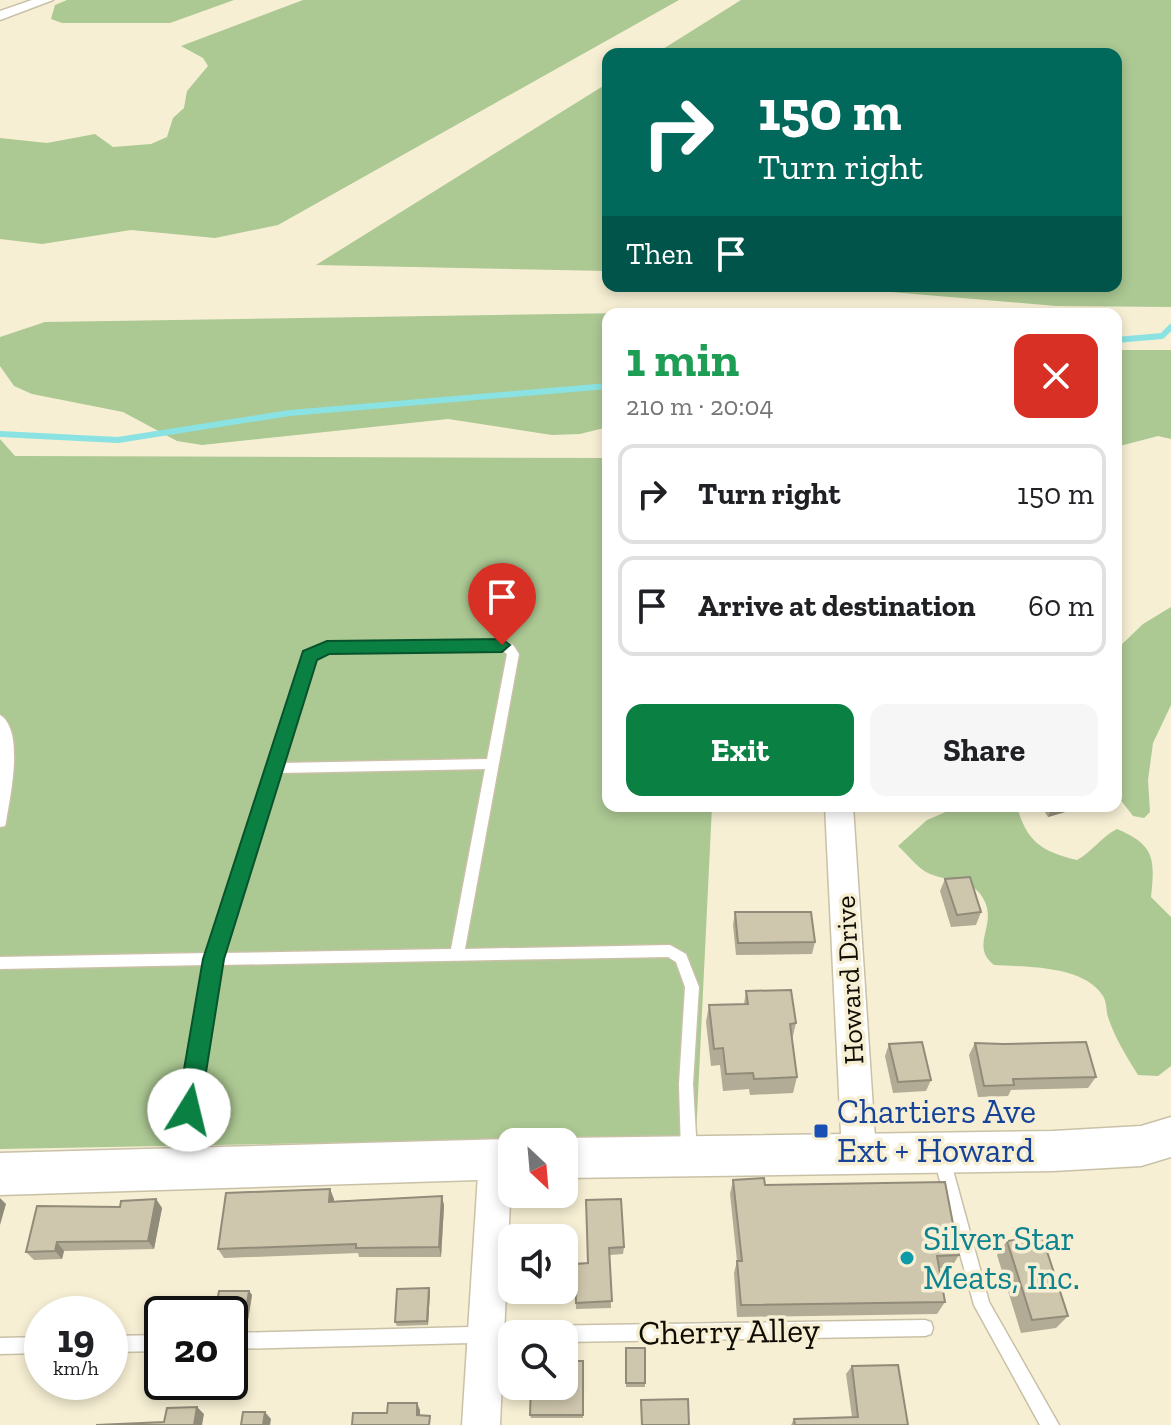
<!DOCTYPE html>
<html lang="en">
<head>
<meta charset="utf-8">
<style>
	body { margin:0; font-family:"Zilla Slab",serif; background:#f6f6f6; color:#202124; height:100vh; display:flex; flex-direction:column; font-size:30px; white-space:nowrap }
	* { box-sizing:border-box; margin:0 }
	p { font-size:26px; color:#757577 }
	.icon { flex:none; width:44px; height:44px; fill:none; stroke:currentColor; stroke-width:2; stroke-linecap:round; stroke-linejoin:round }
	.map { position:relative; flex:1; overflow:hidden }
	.drawer { position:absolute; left:602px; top:308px; width:520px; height:504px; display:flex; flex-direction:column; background:#fff; border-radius:16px; box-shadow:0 4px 12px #0003 }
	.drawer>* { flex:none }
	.guide { position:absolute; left:602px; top:48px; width:520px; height:244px; border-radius:16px; box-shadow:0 4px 12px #0003; background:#00695c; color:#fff; overflow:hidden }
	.needle { width:52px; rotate:154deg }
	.controls { position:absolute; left:498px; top:1128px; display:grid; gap:16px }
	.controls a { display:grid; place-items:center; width:80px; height:80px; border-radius:16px; background:#fff; box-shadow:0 4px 12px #0003; font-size:40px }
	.speed { position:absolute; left:24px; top:1296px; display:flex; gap:16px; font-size:40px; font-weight:700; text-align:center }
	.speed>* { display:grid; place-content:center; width:104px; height:104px; border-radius:50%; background:#fff; box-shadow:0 4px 12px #0003; line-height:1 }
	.speed small { font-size:20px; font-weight:400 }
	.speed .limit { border:4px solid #111; border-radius:12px; background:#fff; color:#111 }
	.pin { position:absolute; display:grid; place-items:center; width:68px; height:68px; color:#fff; margin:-82px -34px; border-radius:50% 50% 50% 0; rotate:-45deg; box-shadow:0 0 8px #0007 }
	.pin .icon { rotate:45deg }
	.me { position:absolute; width:88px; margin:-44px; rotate:9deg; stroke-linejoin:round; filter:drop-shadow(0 0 6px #0008) }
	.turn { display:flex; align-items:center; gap:28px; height:168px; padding:0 24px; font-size:36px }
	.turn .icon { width:104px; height:104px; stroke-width:2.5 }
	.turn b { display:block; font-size:56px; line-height:68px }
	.then { display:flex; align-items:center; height:76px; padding:0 24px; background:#0003; gap:16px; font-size:30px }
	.round { display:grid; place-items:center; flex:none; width:84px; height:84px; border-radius:16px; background:#f6f6f6 }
	.headline { display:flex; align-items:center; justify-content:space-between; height:136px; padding:0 24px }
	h1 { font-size:48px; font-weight:800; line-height:60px; color:#1e9e55 }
	.button { display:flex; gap:16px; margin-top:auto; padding:16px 24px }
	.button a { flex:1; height:92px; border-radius:16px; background:#0b8043; color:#fff; font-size:32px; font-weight:800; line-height:92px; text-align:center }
	.button a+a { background:#f6f6f6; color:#202124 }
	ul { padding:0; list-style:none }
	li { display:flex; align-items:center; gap:24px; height:100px; margin:0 16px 12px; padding:0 8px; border:4px solid #e0e0e0; border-radius:16px }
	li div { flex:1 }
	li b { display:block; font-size:30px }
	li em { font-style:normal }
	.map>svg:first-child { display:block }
	.green { fill:#acc893 }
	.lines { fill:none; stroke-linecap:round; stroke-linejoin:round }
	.stream { stroke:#8ae3e2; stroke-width:6 }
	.service-casing { stroke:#c9c1a7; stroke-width:3 }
	.minor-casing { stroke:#c9c1a7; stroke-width:3 }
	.tertiary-casing { stroke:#c9c1a7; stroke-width:3 }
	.service { fill:#fff; fill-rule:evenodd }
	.minor { fill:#fff; fill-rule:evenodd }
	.tertiary { fill:#fff; fill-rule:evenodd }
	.wall { fill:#b2ab95 }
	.shaded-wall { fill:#918b79 }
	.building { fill:#cfc7ad; stroke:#918b79; stroke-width:2 }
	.route { fill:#0b8043; stroke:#07532c; stroke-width:2 }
	.transit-dot { fill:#1a4fb4; stroke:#f6efd4; stroke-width:3 }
	.culture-dot { fill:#0f9aa8; stroke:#f6efd4; stroke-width:3 }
	.labels { text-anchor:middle; stroke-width:7; stroke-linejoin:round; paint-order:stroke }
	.street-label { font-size:28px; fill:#0f0c04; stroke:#f6efd4 }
	.near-transit-label { font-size:34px; fill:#164399; stroke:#f6efd4; text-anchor:start }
	.near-culture-label { font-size:34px; fill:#0d838f; stroke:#f6efd4; text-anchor:start }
	.near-street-label { font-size:34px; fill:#0f0c04; stroke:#f6efd4 }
</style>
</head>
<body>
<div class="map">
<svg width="1171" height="1425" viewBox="0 0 1171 1425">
	<rect width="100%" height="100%" fill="#f6efd4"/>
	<g class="green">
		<path d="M67,0H234L170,23H62L51,19L55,5Z"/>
		<path d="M303,0H679L278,225L215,238L131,230L42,244L0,239V138L47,143L95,134L113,147L151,144L167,137L173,118L184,108L187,91L208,66L203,58L181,46Z"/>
		<path d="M741,0H1171V307L1056,306L820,286H1116V54H655Z"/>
		<path d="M608,83V271L316,265Z"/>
		<path d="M629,313L640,314H608V427L580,434L552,435L448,419L202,445L177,441L123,412L32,394L14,386L0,366V337L45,322Z"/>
		<path d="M1116,350H1171V439L1158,436L1116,447Z"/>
		<path d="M0,439L15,456L608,458V806H712L696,1136L0,1149Z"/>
		<path d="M1171,607V705L1153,743L1148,780L1150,812L1144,818L1133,816L1116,794V650L1143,624Z"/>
		<path d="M948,806H1017C1026,841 1042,852 1077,860C1093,851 1101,837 1117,829C1155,845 1155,859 1151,897L1171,917V1066L1158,1076L1138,1075C1127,1057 1116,1040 1109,1020C1106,1013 1107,1002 1103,996C1084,965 1025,967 994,965C970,946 996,927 985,902C975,877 947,883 926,872C916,866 907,854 898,846L927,820L948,811Z"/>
	</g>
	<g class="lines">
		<g class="stream">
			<path d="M1116,340L1162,336L1171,327"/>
			<path d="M0,434L118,440L290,413L608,386"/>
		</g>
		<defs>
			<g id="service">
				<path d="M502,641L513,645L519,654L465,949L670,945L686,954L699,987L693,1084L697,1153L694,1158L689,1161L684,1158L681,1153L679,1084L685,987L676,962L668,957L219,965L188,1163L185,1168L180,1171L175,1168L172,1163L205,965L0,969V957L208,953L306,653L327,643ZM501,649L507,654L487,759L282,763L315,659L329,651ZM485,769L451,949L222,953L279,773Z"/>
				<path d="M0,715C25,730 10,797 6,822L5,826L0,827Z"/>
				<path d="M942,1151L947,1154L950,1159L989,1302L1059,1425H1040L974,1305L934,1159L937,1154Z"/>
				<path d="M925,1320L931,1322L933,1328L931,1334L925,1336L564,1342V1334H524L526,1328L532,1326Z"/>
				<path d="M512,1326L518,1328L520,1334H512V1342L230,1349V1333Z"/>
				<path d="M162,1335V1351L110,1352V1336Z"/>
				<path d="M42,1337V1353L0,1354V1338Z"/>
			</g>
			<g id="minor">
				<path d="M32,0H53L0,20V11Z"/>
				<path d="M825,806H853L876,1154L871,1166L859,1170L847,1166L842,1154Z"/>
				<path d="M496,1143L508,1147L512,1157L500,1425H462L479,1159L484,1147Z"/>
			</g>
			<g id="tertiary">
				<path d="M1171,1117V1157L1141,1166L1053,1171L564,1178V1142H554L564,1138L1053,1131L1141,1126Z"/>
				<path d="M512,1139L520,1142H512V1179L0,1195V1153Z"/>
			</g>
		</defs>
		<use href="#service" class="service-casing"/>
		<use href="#minor" class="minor-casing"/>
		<use href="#tertiary" class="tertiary-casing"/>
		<use href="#service" class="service"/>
		<use href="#minor" class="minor"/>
		<use href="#tertiary" class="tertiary"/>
	</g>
	<g class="wall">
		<path d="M741,806H786V808H773L772,812L741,810Z"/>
		<path d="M878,806H910L908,812L878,810Z"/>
		<path d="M1041,806H1080L1079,808L1048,817Z"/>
		<path d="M945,879L981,912L976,925L951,927L940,891Z"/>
		<path d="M735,912L815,942L812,954L736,955L733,925Z"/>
		<path d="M746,991L796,1023L792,1040L797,1077L793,1093L750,1095L749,1089L723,1091L720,1065L711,1066L706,1022L709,1005L744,1004Z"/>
		<path d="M975,1043L1096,1077L1088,1088L1011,1090L1008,1096L978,1097L969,1055Z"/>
		<path d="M889,1044L931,1080L926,1091L893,1093L885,1056Z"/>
		<path d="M733,1180L765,1185L959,1255L951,1268H939L945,1302L937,1314L737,1317L734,1273L737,1261L730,1194Z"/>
		<path d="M330,1189L334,1201L442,1196L444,1206L441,1257H359L358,1253L224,1258L218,1249Z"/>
		<path d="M156,1199L162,1208L154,1249L64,1251L62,1259L34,1260L26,1252L120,1207Z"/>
		<path d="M586,1200L624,1247L623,1254L610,1255L611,1308L576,1309L575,1264L588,1263Z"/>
		<path d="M1007,1241L1068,1316L1056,1328L1021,1333L997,1255Z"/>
		<path d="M429,1288L430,1292L428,1325L397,1326L395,1322Z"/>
		<path d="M249,1291L252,1295L247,1326H230V1314Z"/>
		<path d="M626,1348L645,1383V1387H626Z"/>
		<path d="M583,1361V1418H531L530,1415Z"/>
		<path d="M852,1366L908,1425H791L794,1419L852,1417L846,1374Z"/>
	</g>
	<g class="shaded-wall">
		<path d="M1053,806H1080L1079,808L1048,817Z"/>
		<path d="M330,1189L334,1199L333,1211L329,1202Z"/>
		<path d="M442,1196L444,1206L441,1257L439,1247Z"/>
		<path d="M0,1198L6,1204L0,1225Z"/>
		<path d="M156,1199L162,1208L154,1249L148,1241Z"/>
		<path d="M57,1242L64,1251L62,1259L55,1251Z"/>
		<path d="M429,1288L430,1292L428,1325L427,1321Z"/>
		<path d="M249,1291L252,1295L247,1326L244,1322Z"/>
		<path d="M417,1403L420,1410V1422L417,1415Z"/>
		<path d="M197,1407L204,1414L202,1425H194Z"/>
		<path d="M265,1412L271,1419L270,1425H263Z"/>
	</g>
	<g class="building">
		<path d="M970,877L981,912L957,915L945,879Z"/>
		<path d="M735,912H811L815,942L738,943Z"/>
		<path d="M791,990L796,1023L790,1024L797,1077L754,1079L753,1073L726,1074L723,1048L714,1049L709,1005L748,1004L746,991Z"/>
		<path d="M922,1042L931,1080L898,1082L889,1044Z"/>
		<path d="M1086,1042L1096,1077L1013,1079L1014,1085L984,1086L975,1043L1004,1044Z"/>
		<path d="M764,1178L765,1185L945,1182L959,1255L937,1256L945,1302L741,1305L737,1261H742L733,1180Z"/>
		<path d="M330,1189L329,1202L442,1196L439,1247L356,1248V1244L218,1249L226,1193Z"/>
		<path d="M156,1199L148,1241L57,1242L55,1251L26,1252L37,1206L120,1207L121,1201Z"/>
		<path d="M621,1199L624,1247L609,1248L612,1301L576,1303L575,1264L588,1263L586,1200Z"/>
		<path d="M1042,1236L1068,1316L1032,1320L1007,1241Z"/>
		<path d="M429,1288L427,1321L395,1322L397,1289Z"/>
		<path d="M219,1291H249L244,1322H230V1314H215Z"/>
		<rect x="626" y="1348" width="19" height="35"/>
		<path d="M564,1361H583V1415H530L531,1386H564Z"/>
		<path d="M898,1365L908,1425H795L794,1419L858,1417L852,1366Z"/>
		<path d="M688,1399L689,1425H642L641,1400Z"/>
		<path d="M388,1403H417V1415L430,1416L429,1425H352L353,1413H387Z"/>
		<path d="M197,1407L194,1425H96L164,1422L167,1408Z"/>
		<path d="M243,1412H265L263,1425H241Z"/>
	</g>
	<path class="route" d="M502,639L510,645L502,652L329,654L317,660L224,959L200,1110L197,1118L189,1121L181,1118L177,1110L203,959L303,651L327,641Z"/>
	<rect class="transit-dot" x="813" y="1123" width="16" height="16" rx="4"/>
	<circle class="culture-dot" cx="907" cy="1258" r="8"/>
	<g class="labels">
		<g class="street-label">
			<text transform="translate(849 980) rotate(-93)" y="10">Howard Drive</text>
		</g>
		<g class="near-transit-label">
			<text x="837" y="1123">Chartiers Ave<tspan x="837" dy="39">Ext + Howard</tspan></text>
		</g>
		<g class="near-culture-label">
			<text x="923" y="1250">Silver Star<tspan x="923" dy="39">Meats, Inc.</tspan></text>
		</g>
		<g class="near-street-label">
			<text transform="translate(729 1331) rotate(-1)" y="12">Cherry Alley</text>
		</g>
	</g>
</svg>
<div class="controls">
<a><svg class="needle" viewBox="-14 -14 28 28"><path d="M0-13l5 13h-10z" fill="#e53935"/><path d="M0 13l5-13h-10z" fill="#757577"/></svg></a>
<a><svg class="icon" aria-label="sound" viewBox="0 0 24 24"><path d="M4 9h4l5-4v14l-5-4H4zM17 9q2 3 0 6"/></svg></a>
<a><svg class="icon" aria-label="search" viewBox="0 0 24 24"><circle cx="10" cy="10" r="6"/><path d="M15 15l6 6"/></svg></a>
</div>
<div class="speed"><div>19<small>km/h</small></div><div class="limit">20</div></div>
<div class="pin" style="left:502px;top:645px;background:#d93025"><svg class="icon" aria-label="arrive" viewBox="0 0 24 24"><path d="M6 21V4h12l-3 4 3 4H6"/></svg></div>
<svg class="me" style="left:189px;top:1110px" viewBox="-20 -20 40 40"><circle r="19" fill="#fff"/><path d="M0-13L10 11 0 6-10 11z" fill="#0b8043"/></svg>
<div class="guide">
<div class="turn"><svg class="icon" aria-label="right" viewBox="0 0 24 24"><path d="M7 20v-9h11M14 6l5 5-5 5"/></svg><div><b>150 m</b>Turn right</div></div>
<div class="then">Then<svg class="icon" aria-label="arrive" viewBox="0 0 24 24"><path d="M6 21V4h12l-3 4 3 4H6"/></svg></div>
</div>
<section class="drawer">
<div class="headline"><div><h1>1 min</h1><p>210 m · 20:04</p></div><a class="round" style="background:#d93025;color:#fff"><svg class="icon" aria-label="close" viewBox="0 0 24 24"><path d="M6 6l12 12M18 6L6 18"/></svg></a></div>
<ul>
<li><svg class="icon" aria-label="right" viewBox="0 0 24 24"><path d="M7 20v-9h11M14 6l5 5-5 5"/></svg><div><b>Turn right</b></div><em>150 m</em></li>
<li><svg class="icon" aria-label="arrive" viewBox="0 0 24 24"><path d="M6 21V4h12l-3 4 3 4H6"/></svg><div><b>Arrive at destination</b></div><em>60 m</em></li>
</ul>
<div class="button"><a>Exit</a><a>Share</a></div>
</section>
</div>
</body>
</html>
